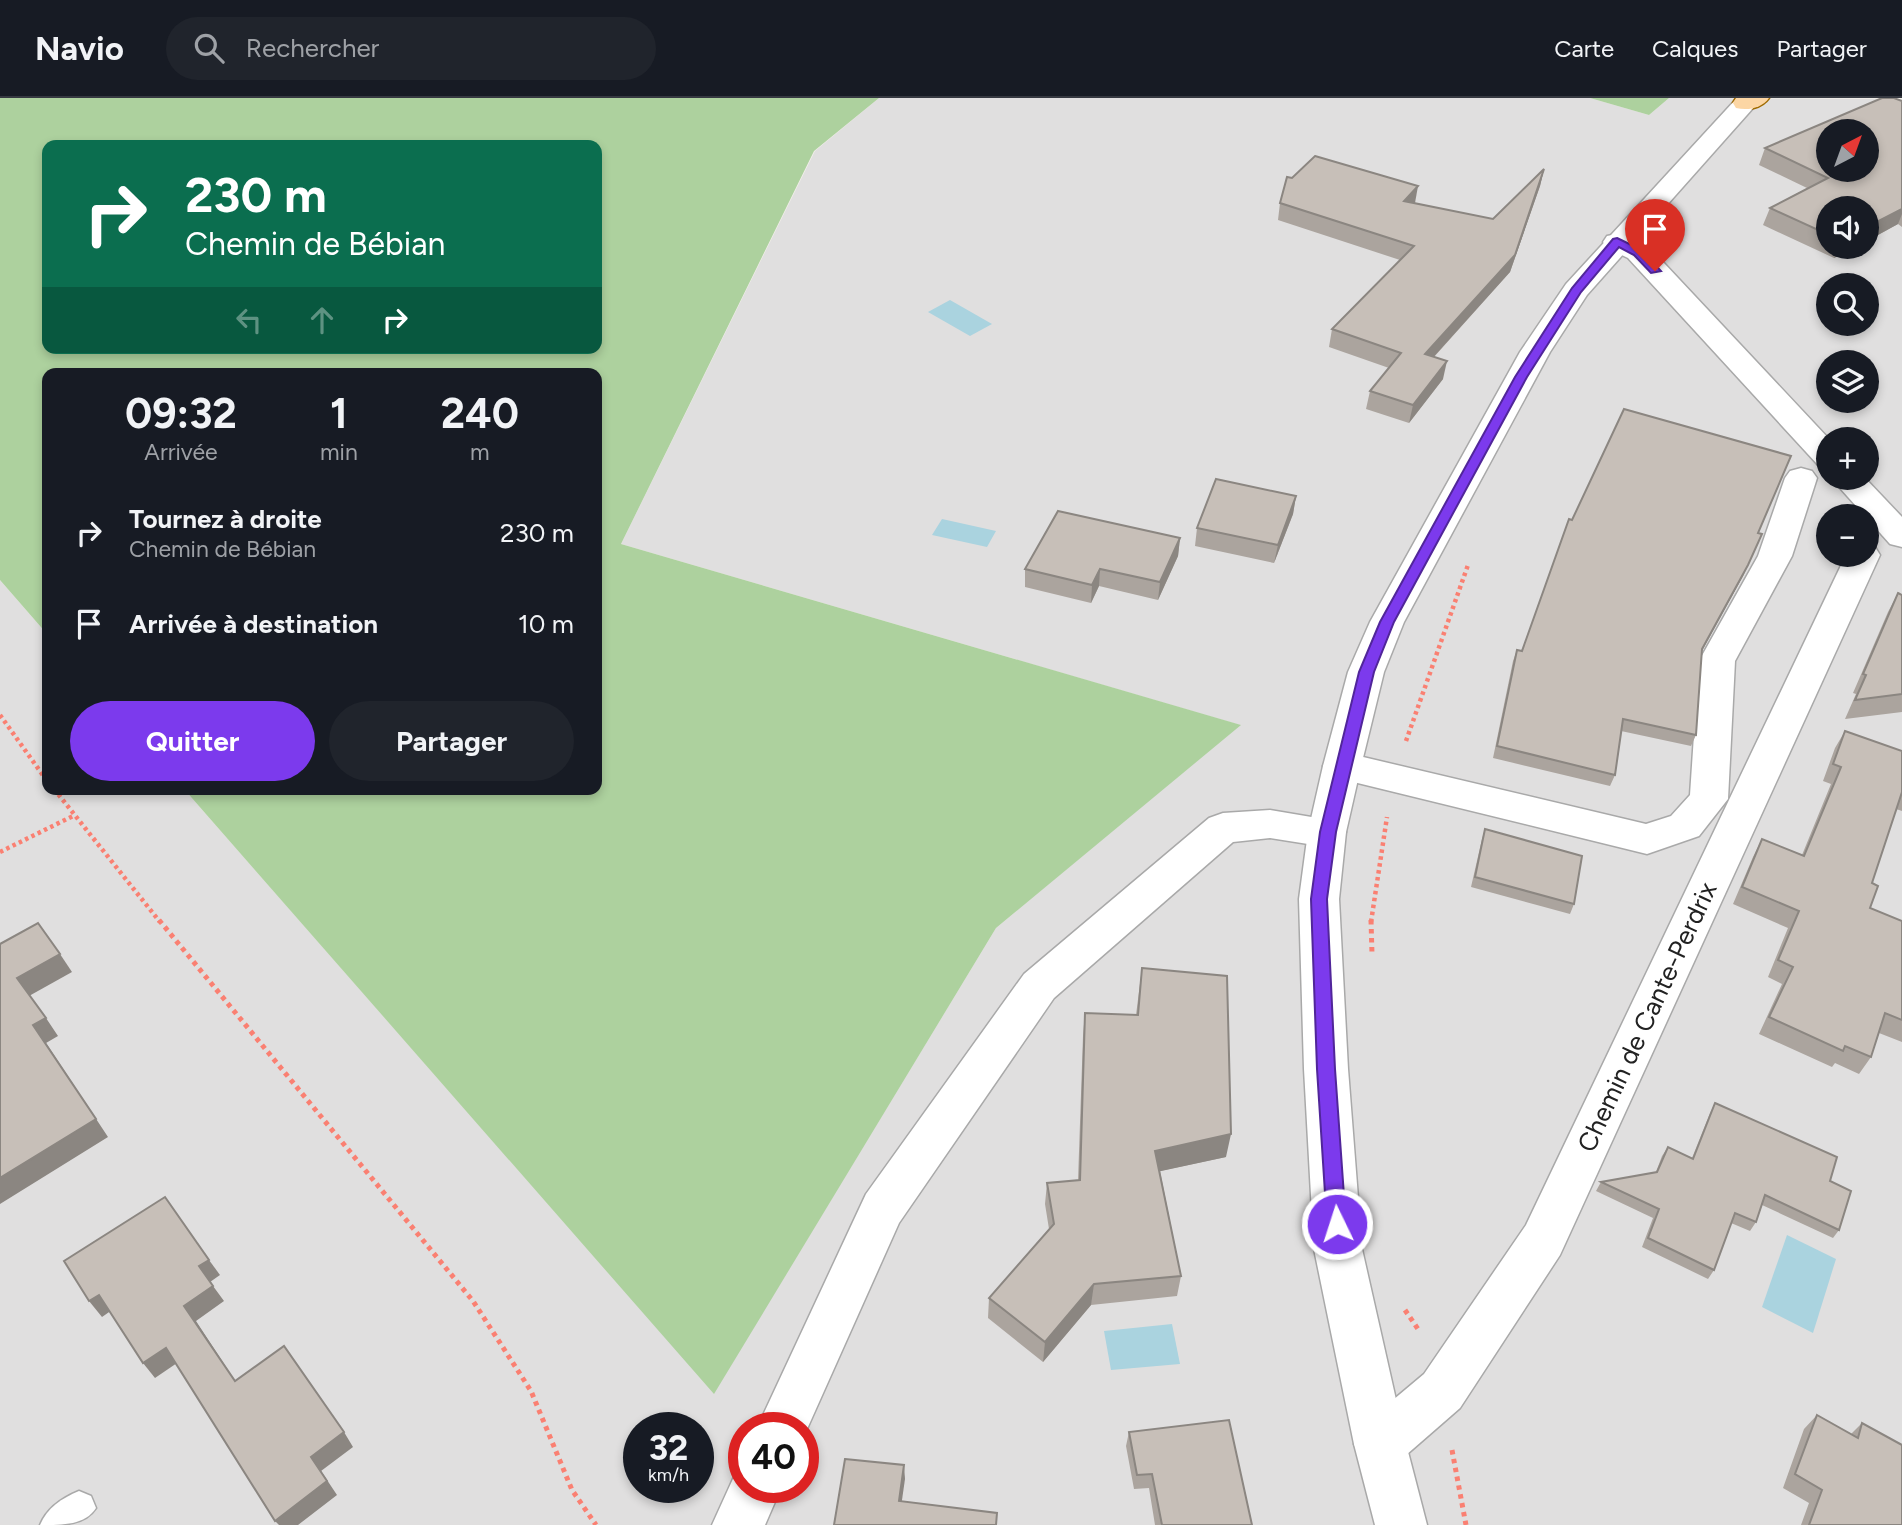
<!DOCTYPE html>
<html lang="fr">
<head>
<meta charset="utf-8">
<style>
	body { margin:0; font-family:Figtree,sans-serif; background:#20242c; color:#f1f3f6; height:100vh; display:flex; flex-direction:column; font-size:26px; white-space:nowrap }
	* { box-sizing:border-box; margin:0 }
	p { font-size:23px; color:#9ea1a6 }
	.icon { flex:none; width:38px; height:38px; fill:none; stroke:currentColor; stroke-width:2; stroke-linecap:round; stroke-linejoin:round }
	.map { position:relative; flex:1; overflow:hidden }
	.details { position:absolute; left:42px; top:270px; width:560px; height:427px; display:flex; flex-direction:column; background:#171b24; border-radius:14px; box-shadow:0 4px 10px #0003 }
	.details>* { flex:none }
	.top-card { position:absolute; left:42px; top:42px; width:560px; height:214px; border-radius:14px; box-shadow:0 4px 10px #0003; background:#0b6e4f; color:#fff; overflow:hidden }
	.needle { width:46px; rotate:41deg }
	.controls { position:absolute; left:1816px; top:21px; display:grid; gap:14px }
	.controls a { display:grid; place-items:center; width:63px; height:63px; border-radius:50%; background:#171b24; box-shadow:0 4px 10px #0003; font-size:35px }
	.speed { position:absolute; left:623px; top:1314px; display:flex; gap:14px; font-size:35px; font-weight:700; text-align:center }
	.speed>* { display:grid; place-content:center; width:91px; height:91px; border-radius:50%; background:#171b24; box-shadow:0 4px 10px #0003; line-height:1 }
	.speed small { font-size:18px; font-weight:400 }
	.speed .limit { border:10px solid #d22; background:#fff; color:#111 }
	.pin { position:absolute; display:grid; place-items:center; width:60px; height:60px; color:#fff; margin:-72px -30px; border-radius:50% 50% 50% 0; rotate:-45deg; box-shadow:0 0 7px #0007 }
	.pin .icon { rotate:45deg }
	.me { position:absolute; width:77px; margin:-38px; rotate:356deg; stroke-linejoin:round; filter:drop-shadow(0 0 5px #0008) }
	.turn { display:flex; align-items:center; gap:24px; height:147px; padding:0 28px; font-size:32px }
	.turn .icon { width:91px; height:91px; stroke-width:2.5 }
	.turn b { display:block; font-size:49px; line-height:60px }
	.lanes { display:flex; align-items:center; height:66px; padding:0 28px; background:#0003; justify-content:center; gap:35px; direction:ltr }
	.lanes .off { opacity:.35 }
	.eta { display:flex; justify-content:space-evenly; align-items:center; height:119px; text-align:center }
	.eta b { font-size:42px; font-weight:700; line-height:49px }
	.action { display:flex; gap:14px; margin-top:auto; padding:14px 28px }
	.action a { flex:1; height:80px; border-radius:42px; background:#7c3aed; color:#fff; font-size:28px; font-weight:700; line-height:80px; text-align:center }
	.action a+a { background:#20242c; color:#f1f3f6 }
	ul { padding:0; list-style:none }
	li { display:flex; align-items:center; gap:21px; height:91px; padding:0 28px }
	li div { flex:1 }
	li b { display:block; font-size:26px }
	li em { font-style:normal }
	header { display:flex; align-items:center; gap:42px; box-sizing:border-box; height:98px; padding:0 35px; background:#171b24; border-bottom:2px solid #363941 }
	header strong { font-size:33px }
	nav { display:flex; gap:38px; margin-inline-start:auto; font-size:24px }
	.search { width:490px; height:63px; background:#20242c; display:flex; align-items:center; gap:18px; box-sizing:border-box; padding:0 24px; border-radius:38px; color:#9ea1a6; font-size:26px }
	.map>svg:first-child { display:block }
	.residential { fill:#e0dfdf; fill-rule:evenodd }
	.forest { fill:#add19e; fill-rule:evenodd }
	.water { fill:#aad3df }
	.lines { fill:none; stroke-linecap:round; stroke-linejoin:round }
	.service-casing { stroke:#a9a9a9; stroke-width:3 }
	.minor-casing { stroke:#a9a9a9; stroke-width:3 }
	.tertiary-casing { stroke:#a9a9a9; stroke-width:3 }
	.primary-casing { stroke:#a06b00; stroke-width:3 }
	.path-far1 { stroke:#fa8072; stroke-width:4.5; stroke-dasharray:3.5 3.5; stroke-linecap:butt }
	.path { stroke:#fa8072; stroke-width:5; stroke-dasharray:4.5 4.5; stroke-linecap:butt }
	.service { fill:#fff; fill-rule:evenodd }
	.minor { fill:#fff; fill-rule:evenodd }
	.tertiary { fill:#fff; fill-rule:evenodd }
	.primary { fill:#fcd6a4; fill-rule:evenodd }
	.wall { fill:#aba49e }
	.shaded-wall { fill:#8b8681 }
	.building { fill:#c7bfb8; stroke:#8b8681; stroke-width:2; fill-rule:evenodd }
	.route { fill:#7c3aed; stroke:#51269a; stroke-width:2 }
	.labels { text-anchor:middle; stroke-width:6; stroke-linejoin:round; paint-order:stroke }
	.street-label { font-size:26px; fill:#222; stroke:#fff }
</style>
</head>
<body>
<header>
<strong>Navio</strong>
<div class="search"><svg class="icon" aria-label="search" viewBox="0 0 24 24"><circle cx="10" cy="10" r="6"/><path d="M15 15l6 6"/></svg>Rechercher</div>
<nav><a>Carte</a><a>Calques</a><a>Partager</a></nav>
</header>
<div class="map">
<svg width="1902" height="1427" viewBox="0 0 1902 1427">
	<rect width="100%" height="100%" fill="#f2efe9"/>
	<path class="residential" d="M879,0H1590L1649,17L1669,0L1902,1V1427H0V482L47,536V691H184L714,1295L996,830L1240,627L621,446L815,53ZM1829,33H1867V72H1829ZM1829,110H1867V149H1829ZM1829,187H1867V226H1829ZM1829,264H1867V303H1829ZM1829,341H1867V380H1829ZM1829,418H1867V457H1829ZM639,1330H698V1390H639ZM744,1330H803V1390H744Z"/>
	<g class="forest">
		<path d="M0,0H879L814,53L621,446L1241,627L996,830L714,1296L184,691H597V275H47V536L0,482ZM47,47H597V250H47Z"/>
		<path d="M1590,0H1669L1649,17Z"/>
	</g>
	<g class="water">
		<path d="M950,202L992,226L970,238L928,214Z"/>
		<path d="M942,421L996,433L987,449L932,437Z"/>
		<path d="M1787,1137L1836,1161L1813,1235L1762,1209Z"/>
		<path d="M1172,1226L1180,1266L1111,1272L1104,1233Z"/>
	</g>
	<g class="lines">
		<defs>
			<path id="service" d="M79,1393L91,1398L96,1410C85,1427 64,1427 40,1427C47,1410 62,1400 79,1393Z"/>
			<g id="minor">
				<path d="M1617,136L1648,148L1829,341V369L1818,367L1628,160L1607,150L1603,144L1607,138Z"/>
				<path d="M1801,370L1812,373L1817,380L1792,458L1735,563L1728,701L1699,738L1647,756L1329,678L1323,668L1329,658L1342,654L1646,726L1671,718L1690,697L1699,563L1758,458L1785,380L1790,373Z"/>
				<path d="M1831,380H1865L1902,419V449L1890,446Z"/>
				<path d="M1867,447L1875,449L1880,457L1560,1157L1460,1310L1398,1364L1380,1371L1362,1364L1354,1346L1362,1328L1424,1276L1526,1127L1846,457H1867Z"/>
				<path d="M1270,712L1341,724L1346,734L1341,744L1327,749L1270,740L1233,744L1054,900L899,1125L803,1340V1330H757L866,1096L1024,876L1209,720L1223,715Z"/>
				<path d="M744,1369V1390H781L765,1427H712L737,1372Z"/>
			</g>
			<path id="tertiary" d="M1737,0H1762L1587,197L1550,254L1404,524L1384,574L1361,668L1346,734L1339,801L1348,971L1362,1151L1406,1346L1427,1427H1375L1354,1346L1314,1151L1304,971L1299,801L1308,734L1323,668L1348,574L1370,524L1520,254L1566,186Z"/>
			<path id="primary" d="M1736,0H1769C1762,10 1748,13 1736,10L1733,5Z"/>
		</defs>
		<use href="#service" class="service-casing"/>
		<use href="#minor" class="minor-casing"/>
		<use href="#tertiary" class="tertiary-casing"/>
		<use href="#primary" class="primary-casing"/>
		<g class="path-far1">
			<path d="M0,617L47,683"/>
			<path d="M1406,643L1468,467"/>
			<path d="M54,691L160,824"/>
			<path d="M0,754L73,718"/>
			<path d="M1371,824L1387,719"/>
		</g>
		<g class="path">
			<path d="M159,822L473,1203L531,1293L572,1392L596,1427"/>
			<path d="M1371,822L1372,856"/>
			<path d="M1405,1212L1420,1234"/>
			<path d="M1452,1352L1466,1427"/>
		</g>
		<use href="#service" class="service"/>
		<use href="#minor" class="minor"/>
		<use href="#tertiary" class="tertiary"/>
		<use href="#primary" class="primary"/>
	</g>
	<g class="wall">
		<path d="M1902,3V129L1898,126L1867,143V110H1829V149H1856L1834,160L1763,127L1770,110L1807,90L1759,67L1765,50Z"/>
		<path d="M1544,71L1540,88L1510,174L1434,259L1443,281L1409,325L1366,311L1370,293L1389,270L1329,249L1332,231L1400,162L1278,122L1280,105H1415L1493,121Z"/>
		<path d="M1296,398L1293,416L1274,465L1195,448L1197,430Z"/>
		<path d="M1572,422L1762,436L1743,478L1701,553L1696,637L1691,648L1621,633L1615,677L1610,688L1493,660L1513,563L1517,552L1522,553Z"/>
		<path d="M1180,440L1178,458L1158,502L1099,488L1091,505L1025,489V471Z"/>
		<path d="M1898,495L1902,497V614L1845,621L1856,596L1853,595L1888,514Z"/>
		<path d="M1845,633L1902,653V713L1896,711L1872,785L1870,810L1902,823V944L1879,935L1871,959L1859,976L1835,965L1832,969L1759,936L1782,886L1768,879L1788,830L1733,806L1753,759L1762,741L1802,757L1831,686L1823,683L1835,650Z"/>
		<path d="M1485,731L1574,806L1570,816L1471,789L1482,741Z"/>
		<path d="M1142,870L1226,1059L1160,1073L1181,1178L1177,1198L1091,1207L1043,1264L988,1220L989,1200L1049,1131L1045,1106L1047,1085L1078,1082L1083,938L1085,915L1136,917Z"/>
		<path d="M1715,1005L1830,1083L1839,1132L1833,1140L1762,1107L1756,1124L1750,1133L1731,1125L1714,1172L1708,1181L1642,1149L1653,1120L1596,1093L1601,1084L1656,1074L1662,1058L1668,1049L1692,1060L1710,1015Z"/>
		<path d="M1817,1317L1851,1336L1862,1325L1902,1427H1801L1809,1405L1783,1390L1804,1331Z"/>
		<path d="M1129,1334L1252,1427H1155L1149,1390L1134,1391L1126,1348Z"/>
	</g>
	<g class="shaded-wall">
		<path d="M1544,71L1540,88L1510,174L1420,274L1425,256Z"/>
		<path d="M1418,88L1415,105L1404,103Z"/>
		<path d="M1902,111V116L1898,126L1867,143V129Z"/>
		<path d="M1839,149H1856L1834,160Z"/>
		<path d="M1447,263L1443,281L1409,325L1413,307Z"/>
		<path d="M1296,398L1293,416L1274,465L1278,447Z"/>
		<path d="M1180,440L1178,458L1158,502L1160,484Z"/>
		<path d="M1748,467L1743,478L1697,562L1702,551Z"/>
		<path d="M1100,471L1099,488L1091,505L1092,487Z"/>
		<path d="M60,856L72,874L29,898L17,880Z"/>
		<path d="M46,920L58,938L46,945L108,1039L0,1106V1080L33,927Z"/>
		<path d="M1231,1036L1226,1059L1152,1075L1155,1053Z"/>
		<path d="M209,1162L220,1177L210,1184L199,1168Z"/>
		<path d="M1094,1186L1091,1207L1043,1264L1045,1244Z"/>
		<path d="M213,1188L224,1203L196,1223L245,1298L184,1208Z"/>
		<path d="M99,1197L112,1212L102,1219L89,1203Z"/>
		<path d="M166,1250L177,1265L155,1280L143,1265Z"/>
		<path d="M344,1334L353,1349L321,1373L337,1397L298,1427H279L275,1423L311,1359Z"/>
		<path d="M904,1367L905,1381L900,1416L899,1403Z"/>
	</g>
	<g class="building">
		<path d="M1882,0H1894L1902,3V111L1867,129V110H1829V137L1770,110L1828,80L1765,50ZM1829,33H1867V72H1829Z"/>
		<path d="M1315,58L1418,88L1404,103L1493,121L1544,71L1515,157L1425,256L1447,263L1413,307L1370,293L1401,255L1332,231L1414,148L1280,105L1287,79L1292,80Z"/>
		<path d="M1624,311L1791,358L1758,435L1762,436L1748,467L1702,551L1696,637L1623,621L1615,677L1497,648L1517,552L1522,553L1569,421L1572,422Z"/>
		<path d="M1216,381L1296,398L1278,447L1197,430Z"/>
		<path d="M1058,413L1180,440L1160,484L1100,471L1092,487L1025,471Z"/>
		<path d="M1898,495L1902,497V596L1855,602L1866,577L1863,576Z"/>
		<path d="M1845,633L1902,653V694L1872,785L1878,788L1870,810L1902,823V922L1885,915L1871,959L1845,948L1843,953L1769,919L1793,869L1778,862L1799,813L1742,789L1762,741L1804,758L1841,669L1833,666Z"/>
		<path d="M1485,731L1582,758L1574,806L1475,779Z"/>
		<path d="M38,825L60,856L17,880L46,920L33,927L96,1021L0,1080V846Z"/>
		<path d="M1142,870L1227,878L1231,1036L1155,1053L1181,1178L1094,1186L1045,1244L989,1200L1054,1126L1047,1085L1080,1082L1085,915L1138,917Z"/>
		<path d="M1715,1005L1837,1059L1830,1083L1851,1093L1839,1132L1765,1097L1756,1124L1735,1115L1714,1172L1648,1140L1659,1111L1601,1084L1657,1074L1668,1049L1693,1061Z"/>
		<path d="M165,1099L209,1162L199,1168L213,1188L184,1208L235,1283L284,1248L344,1334L311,1359L327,1383L275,1423L166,1250L143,1265L99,1197L89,1203L64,1163Z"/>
		<path d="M1817,1317L1858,1340L1862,1325L1902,1347V1427H1809L1822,1392L1795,1376Z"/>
		<path d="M1229,1322L1252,1427H1162L1152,1376L1137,1377L1129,1334Z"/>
		<path d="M845,1361L904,1367L899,1403L997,1415L996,1427H834Z"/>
	</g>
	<path class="route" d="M1617,140L1642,152L1661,173L1651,175L1634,157L1619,149L1581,194L1527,279L1394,524L1374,574L1336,734L1327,801L1335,971L1346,1126L1343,1132L1337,1134L1330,1132L1327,1126L1317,971L1311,801L1320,734L1359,574L1380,524L1515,279L1572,190L1613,141Z"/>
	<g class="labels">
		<g class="street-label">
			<text transform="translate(1647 919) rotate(-65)" y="9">Chemin de Cante-Perdrix</text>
		</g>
	</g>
</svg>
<div class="controls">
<a><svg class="needle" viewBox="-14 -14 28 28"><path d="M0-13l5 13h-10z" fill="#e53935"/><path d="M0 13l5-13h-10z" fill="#9ea1a6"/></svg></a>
<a><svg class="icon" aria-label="sound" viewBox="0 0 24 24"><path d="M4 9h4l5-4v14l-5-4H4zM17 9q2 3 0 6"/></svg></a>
<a><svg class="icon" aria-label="search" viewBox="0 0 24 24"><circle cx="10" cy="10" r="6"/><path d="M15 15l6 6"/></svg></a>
<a><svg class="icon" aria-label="layers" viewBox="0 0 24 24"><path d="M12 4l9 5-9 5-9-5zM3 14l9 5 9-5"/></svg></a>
<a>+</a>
<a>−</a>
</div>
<div class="speed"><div>32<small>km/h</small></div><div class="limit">40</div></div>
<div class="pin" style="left:1655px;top:173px;background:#d93025"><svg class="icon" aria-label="arrive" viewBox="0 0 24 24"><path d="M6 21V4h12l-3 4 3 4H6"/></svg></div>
<svg class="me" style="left:1337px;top:1126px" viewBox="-20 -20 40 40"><circle r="17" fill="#7c3aed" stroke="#fff" stroke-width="3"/><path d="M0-11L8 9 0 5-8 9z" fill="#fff"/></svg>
<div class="top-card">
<div class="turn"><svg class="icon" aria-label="right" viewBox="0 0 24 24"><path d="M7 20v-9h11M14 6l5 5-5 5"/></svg><div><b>230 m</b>Chemin de Bébian</div></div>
<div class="lanes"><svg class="icon off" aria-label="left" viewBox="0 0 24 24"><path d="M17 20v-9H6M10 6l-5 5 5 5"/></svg><svg class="icon off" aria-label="ahead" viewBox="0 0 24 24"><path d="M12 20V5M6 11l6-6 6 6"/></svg><svg class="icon" aria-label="right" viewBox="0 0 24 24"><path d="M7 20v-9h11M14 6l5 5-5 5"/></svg></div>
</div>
<section class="details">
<div class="eta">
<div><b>09:32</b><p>Arrivée</p></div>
<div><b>1</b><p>min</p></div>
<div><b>240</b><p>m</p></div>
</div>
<ul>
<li><svg class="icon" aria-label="right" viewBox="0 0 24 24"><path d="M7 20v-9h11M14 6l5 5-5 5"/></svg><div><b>Tournez à droite</b><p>Chemin de Bébian</p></div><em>230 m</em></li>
<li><svg class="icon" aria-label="arrive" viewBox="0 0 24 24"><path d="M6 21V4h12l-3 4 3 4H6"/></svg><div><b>Arrivée à destination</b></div><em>10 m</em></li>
</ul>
<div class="action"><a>Quitter</a><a>Partager</a></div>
</section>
</div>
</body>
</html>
